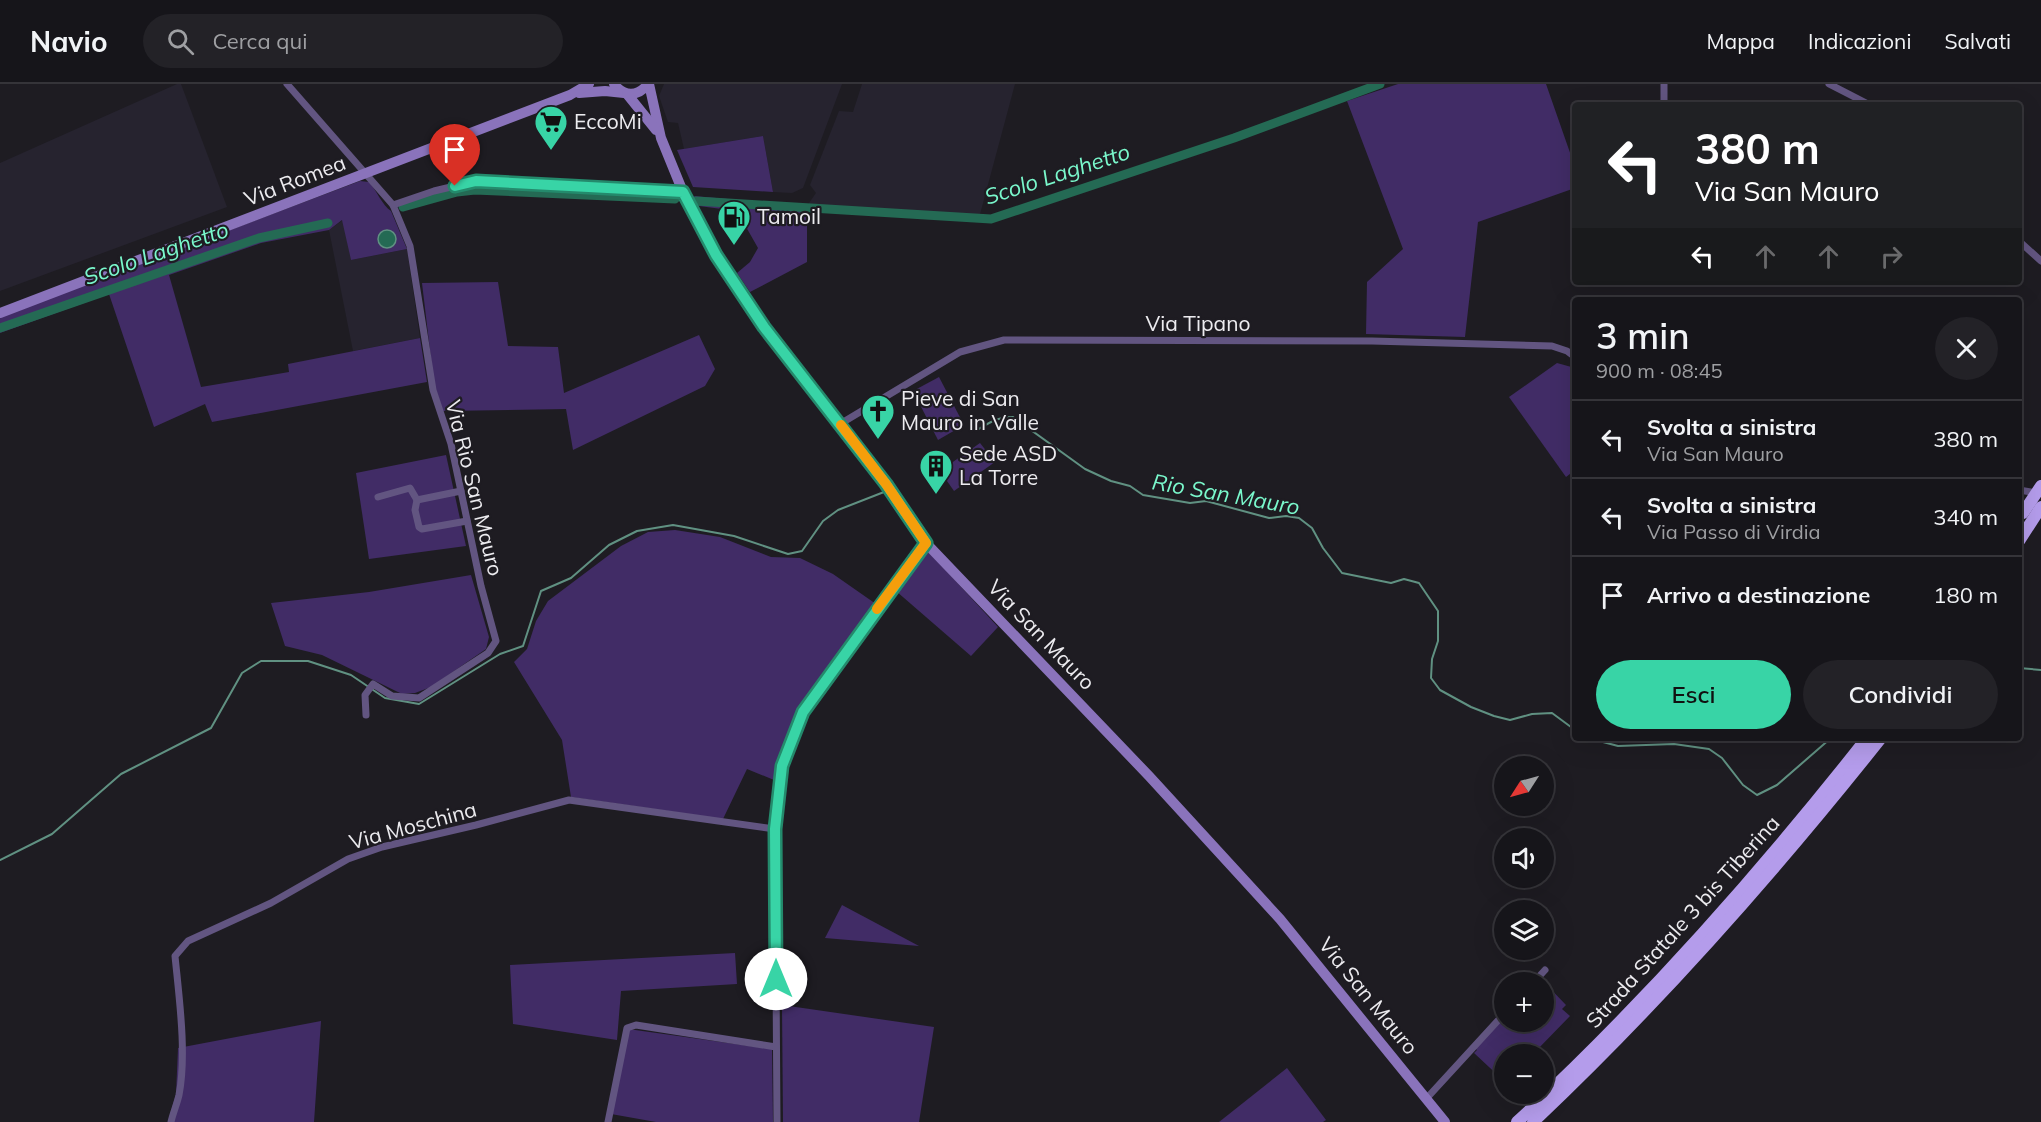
<!DOCTYPE html>
<html lang="it">
<head>
<meta charset="utf-8">
<style>
	body { margin:0; font-family:Mulish,sans-serif; background:#232227; color:#f1f3f6; height:100vh; display:flex; flex-direction:column; font-size:22px; white-space:nowrap }
	* { box-sizing:border-box; margin:0 }
	p { font-size:20px; color:#9e9fa2 }
	.icon { flex:none; width:33px; height:33px; fill:none; stroke:currentColor; stroke-width:2; stroke-linecap:round; stroke-linejoin:round }
	.map { position:relative; flex:1; overflow:hidden }
	.drawer { position:absolute; left:1572px; top:213px; width:450px; height:444px; display:flex; flex-direction:column; background:#16151a; border-radius:6px; box-shadow:0 6px 24px #0002,0 0 0 2px #353439 }
	.drawer>* { flex:none }
	.top-card { position:absolute; left:1572px; top:18px; width:450px; height:183px; border-radius:6px; box-shadow:0 6px 24px #0002,0 0 0 2px #353439; background:#202124; color:#fff; overflow:hidden }
	.needle { width:39px; rotate:234deg }
	.tools { position:absolute; left:1494px; top:672px; display:grid; gap:12px }
	.tools a { display:grid; place-items:center; width:60px; height:60px; border-radius:50%; background:#16151a; box-shadow:0 6px 24px #0002,0 0 0 2px #353439; font-size:30px }
	.pin { position:absolute; display:grid; place-items:center; width:51px; height:51px; color:#fff; margin:-62px -26px; border-radius:50% 50% 50% 0; rotate:-45deg; box-shadow:0 0 6px #0007 }
	.pin .icon { rotate:45deg }
	.me { position:absolute; width:66px; margin:-33px; rotate:0deg; stroke-linejoin:round; filter:drop-shadow(0 0 4px #0008) }
	.turn { display:flex; align-items:center; gap:21px; height:126px; padding:0 24px; font-size:27px }
	.turn .icon { width:78px; height:78px; stroke-width:2.5 }
	.turn b { display:block; font-size:42px; line-height:51px }
	.lanes { display:flex; align-items:center; height:57px; padding:0 24px; background:#0003; justify-content:center; gap:30px; direction:ltr }
	.lanes .off { opacity:.35 }
	.round { display:grid; place-items:center; flex:none; width:63px; height:63px; border-radius:32px; background:#232227 }
	.headline { display:flex; align-items:center; justify-content:space-between; height:102px; padding:0 24px }
	h1 { font-size:36px; font-weight:600; line-height:45px }
	.button { display:flex; gap:12px; margin-top:auto; padding:12px 24px }
	.button a { flex:1; height:69px; border-radius:36px; background:#38d4a6; color:#111; font-size:24px; font-weight:600; line-height:69px; text-align:center }
	.button a+a { background:#232227; color:#f1f3f6 }
	ul { padding:0; list-style:none }
	li { display:flex; align-items:center; gap:18px; height:78px; padding:0 24px; border-top:2px solid #353439 }
	li div { flex:1 }
	li b { display:block; font-size:22px }
	li em { font-style:normal }
	header { display:flex; align-items:center; gap:36px; box-sizing:border-box; height:84px; padding:0 30px; background:#16151a; border-bottom:2px solid #353439 }
	header strong { font-size:28px }
	nav { display:flex; gap:33px; margin-inline-start:auto; font-size:21px }
	.search { width:420px; height:54px; background:#232227; display:flex; align-items:center; gap:15px; box-sizing:border-box; padding:0 21px; border-radius:33px; color:#9e9fa2; font-size:22px }
	.map>svg:first-child { display:block }
	.built { fill:#26232f }
	.green { fill:#412c66 }
	.water { fill:#246a54; stroke:#609182; stroke-width:1.5 }
	.lines { fill:none; stroke-linecap:round; stroke-linejoin:round }
	.stream { stroke:#609182; stroke-width:2 }
	.canal { stroke:#246a54; stroke-width:9 }
	.minor { stroke:#625581; stroke-width:7 }
	.secondary { stroke:#8a73bb; stroke-width:10 }
	.trunk { stroke:#b49ceb; stroke-width:12 }
	.trunk-bridge { stroke:#b49ceb; stroke-width:12 }
	.route-casing { stroke:#248a6c; stroke-width:15 }
	.route { stroke:#38d4a6; stroke-width:10 }
	.slow { stroke:#f59e0b; stroke-width:10 }
	.labels { text-anchor:middle; stroke-width:4.5; stroke-linejoin:round; paint-order:stroke }
	.poi-label { font-size:21px; fill:#ecebef; stroke:#1e1c22; text-anchor:start }
	.street-label { font-size:21px; fill:#ecebef; stroke:#1e1c22 }
	.water-label { font-size:22px; font-style:italic; fill:#7af8cc; stroke:#1e1c22 }
</style>
</head>
<body>
<header>
<strong>Navio</strong>
<div class="search"><svg class="icon" aria-label="search" viewBox="0 0 24 24"><circle cx="10" cy="10" r="6"/><path d="M15 15l6 6"/></svg>Cerca qui</div>
<nav><a>Mappa</a><a>Indicazioni</a><a>Salvati</a></nav>
</header>
<div class="map">
<svg width="2041" height="1038" viewBox="0 0 2041 1038">
	<rect width="100%" height="100%" fill="#1e1c22"/>
	<g class="built">
		<path d="M177,0H181L227,123L0,207V79Z"/>
		<path d="M664,0H842L803,104L792,109L773,108L763,52L684,65L678,39L668,38L659,12Z"/>
		<path d="M862,0H1015L979,134L807,122L816,109L810,101L839,27L853,28Z"/>
		<path d="M343,136L351,176L407,165L420,254L353,267L329,146Z"/>
	</g>
	<g class="green">
		<path d="M1398,0H1546L1575,83V104L1478,138L1465,253L1366,250L1367,198L1403,165L1347,17Z"/>
		<path d="M763,52L773,108L693,103L677,66Z"/>
		<path d="M360,97L369,98C377,107 382,121 391,127L407,165L351,176L342,136L329,146L261,159L169,191L201,303L289,288L288,280L420,254L427,298L212,338L205,320L154,343L109,210L0,249V233Z"/>
		<path d="M694,112L807,122V178L750,208L737,189L750,178L758,164L737,127L699,122Z"/>
		<path d="M498,198L508,262L558,263L564,309L699,251L715,285L705,302L573,366L566,325L443,327L434,300L422,199Z"/>
		<path d="M1557,279L1575,284V386L1566,393L1509,313Z"/>
		<path d="M939,293L964,341L938,356L913,307Z"/>
		<path d="M980,359L995,378L954,407L940,387Z"/>
		<path d="M446,371L466,462L369,475L356,389Z"/>
		<path d="M675,446L720,453L771,473L800,474L833,490L876,520L803,618L791,642L774,696L747,685L723,735L571,713L562,656L514,578L527,565L536,537L548,517L621,462L648,448Z"/>
		<path d="M927,466L998,543L971,572L896,507Z"/>
		<path d="M471,491L489,553L486,565L431,603L415,609L402,610L322,571L285,562L271,519L369,508Z"/>
		<path d="M842,821L919,862L825,854Z"/>
		<path d="M735,869L737,900L621,907L617,956L513,940L510,881Z"/>
		<path d="M1541,895L1566,921L1562,925L1570,932L1536,967L1537,969L1536,970H1504V997L1474,969L1477,966L1475,964L1504,933V938H1544V898H1538Z"/>
		<path d="M782,921L934,943L919,1038H783Z"/>
		<path d="M321,937L314,1038H168L176,1010L178,964Z"/>
		<path d="M628,945L772,965L773,1038H656L611,1030Z"/>
		<path d="M1287,984L1326,1036L1323,1038H1219Z"/>
	</g>
	<circle class="water" cx="387" cy="155" r="9"/>
	<g class="lines">
		<g class="stream">
			<path d="M977,346C989,339 999,332 1013,333L1085,385L1111,397L1130,402L1143,411L1190,419L1206,417L1269,434L1286,432L1299,434L1312,444L1323,464L1342,489L1391,499L1404,495L1419,499L1438,527V557L1432,575L1431,594L1440,606L1471,623L1494,632L1510,636L1532,630L1552,629L1575,646"/>
			<path d="M2019,584L2041,586"/>
			<path d="M1588,654L1618,662L1674,660L1709,665L1722,674L1743,701L1757,711L1777,701L1831,654"/>
			<path d="M0,776L52,750L121,690L211,644L242,589L261,577H308L351,591L385,614L419,620L500,570L523,562L541,507L571,494L609,461L637,447L673,441L734,452L788,470L802,467L823,437L838,426L884,408"/>
		</g>
		<g class="canal">
			<path d="M696,117L991,135L1234,54L1380,0"/>
			<path d="M403,123L457,108L475,106L675,115"/>
			<path d="M0,244L259,154L328,139"/>
		</g>
		<g class="minor">
			<path d="M287,0L393,121L410,162L433,306L451,360L481,502L496,557L488,569L419,614L392,612L373,600L365,611L366,631"/>
			<path d="M1664,0V21"/>
			<path d="M1829,0L1870,21"/>
			<path d="M393,121L434,107L476,97L683,108"/>
			<path d="M2019,157L2041,177"/>
			<path d="M840,340L960,268L1004,256L1372,257L1552,262L1567,267L1575,273"/>
			<path d="M2019,406L2037,409"/>
			<path d="M378,413L410,404L417,416L461,407"/>
			<path d="M417,416L415,426L419,443L422,445L467,437"/>
			<path d="M1534,898L1545,886"/>
			<path d="M1426,1015L1504,930"/>
			<path d="M171,1038C173,1029 177,1020 179,1011C187,970 179,913 175,872L188,857L271,819L348,775L382,763L476,741L569,716L775,745"/>
			<path d="M608,1038L627,944L636,941L776,963"/>
			<path d="M777,1038L775,745L782,682L803,628L926,459"/>
		</g>
		<g class="secondary">
			<path d="M614,0C624,13 638,13 648,0"/>
			<path d="M649,0L661,54L683,108L716,171L764,243L886,400L926,459L1149,692L1280,835L1445,1038"/>
			<path d="M579,9L605,7L624,9"/>
			<path d="M627,10L656,46"/>
			<path d="M0,229L570,11L589,0"/>
		</g>
		<g class="trunk">
			<path d="M2019,457L2041,423"/>
			<path d="M1517,1038C1645,920 1759,791 1867,654"/>
			<path d="M1533,1038C1659,919 1773,790 1881,654"/>
		</g>
		<path class="trunk-bridge" d="M2023,429L2041,402"/>
	</g>
	<g class="lines">
		<defs>
			<path id="route" d="M455,102L476,97L683,108L716,171L764,243L886,400L926,459L803,628L782,682L775,745L776,895"/>
		</defs>
		<use href="#route" class="route-casing"/>
		<use href="#route" class="route"/>
		<path class="slow" d="M841,341L886,400L926,459L877,525"/>
	</g>
	<defs>
		<symbol id="supermarket-pin" viewBox="-11 -11 22 30"><path d="M0 17L-7.5 6A9.5 9.5 0 1 1 7.5 6Z" fill="#38d4a6" stroke="#1e1c22"/><path d="M-6-5.5h2.5l.6 2H6L4.5 2H-2.5L-4.4-4H-6ZM-1.5 3.2a1.3 1.3 0 1 0 .1 0ZM3 3.2a1.3 1.3 0 1 0 .1 0Z" fill="#111"/></symbol>
		<symbol id="fuel-pin" viewBox="-11 -11 22 30"><path d="M0 17L-7.5 6A9.5 9.5 0 1 1 7.5 6Z" fill="#38d4a6" stroke="#1e1c22"/><path d="M-5.5-6h7V0h2V4h1.3V-2.5L3-4.5l.8-.8L6-3V5H2.5V1h-1V6h-7ZM-4.2-4.7v3.2H.2V-4.7Z" fill="#111"/></symbol>
		<symbol id="church-pin" viewBox="-11 -11 22 30"><path d="M0 17L-7.5 6A9.5 9.5 0 1 1 7.5 6Z" fill="#38d4a6" stroke="#1e1c22"/><path d="M-1.2-6h2.4v3.5h3.3v2.4h-3.3V6h-2.4V-.1h-3.3v-2.4h3.3Z" fill="#111"/></symbol>
		<symbol id="building-pin" viewBox="-11 -11 22 30"><path d="M0 17L-7.5 6A9.5 9.5 0 1 1 7.5 6Z" fill="#38d4a6" stroke="#1e1c22"/><path d="M-4-6H4V6H1V3H-1V6H-4ZM-2.5-4.3h1.7v1.8h-1.7ZM.8-4.3h1.7v1.8H.8ZM-2.5-1h1.7V.8h-1.7ZM.8-1h1.7V.8H.8Z" fill="#111"/></symbol>
	</defs>
	<g fill-rule="evenodd">
		<use href="#supermarket-pin" x="532" y="19" width="38" height="52"/>
		<use href="#fuel-pin" x="715" y="114" width="38" height="52"/>
		<use href="#church-pin" x="859" y="308" width="38" height="52"/>
		<use href="#building-pin" x="917" y="363" width="38" height="52"/>
	</g>
	<g class="labels">
		<g class="poi-label">
			<text x="574" y="45">EccoMi</text>
			<text x="757" y="140">Tamoil</text>
			<text x="901" y="322">Pieve di San<tspan x="901" dy="24">Mauro in Valle</tspan></text>
			<text x="959" y="377">Sede ASD<tspan x="959" dy="24">La Torre</tspan></text>
		</g>
		<g class="street-label">
			<text transform="translate(295 97) rotate(-21)" y="7">Via Romea</text>
			<text x="1198" y="247">Via Tipano</text>
			<text transform="translate(474 404) rotate(76)" y="7">Via Rio San Mauro</text>
			<text transform="translate(1041 551) rotate(46)" y="7">Via San Mauro</text>
			<text transform="translate(413 742) rotate(-15)" y="7">Via Moschina</text>
			<text transform="translate(1683 838) rotate(-48)" y="7">Strada Statale 3 bis Tiberina</text>
			<text transform="translate(1368 912) rotate(51)" y="7">Via San Mauro</text>
		</g>
		<g class="water-label">
			<text transform="translate(1057 90) rotate(-18)" y="8">Scolo Laghetto</text>
			<text transform="translate(156 169) rotate(-19)" y="8">Scolo Laghetto</text>
			<text transform="translate(1226 410) rotate(10)" y="8">Rio San Mauro</text>
		</g>
	</g>
</svg>
<div class="tools">
<a><svg class="needle" viewBox="-14 -14 28 28"><path d="M0-13l5 13h-10z" fill="#e53935"/><path d="M0 13l5-13h-10z" fill="#9e9fa2"/></svg></a>
<a><svg class="icon" aria-label="sound" viewBox="0 0 24 24"><path d="M4 9h4l5-4v14l-5-4H4zM17 9q2 3 0 6"/></svg></a>
<a><svg class="icon" aria-label="layers" viewBox="0 0 24 24"><path d="M12 4l9 5-9 5-9-5zM3 14l9 5 9-5"/></svg></a>
<a>+</a>
<a>−</a>
</div>
<div class="pin" style="left:455px;top:102px;background:#d93025"><svg class="icon" aria-label="arrive" viewBox="0 0 24 24"><path d="M6 21V4h12l-3 4 3 4H6"/></svg></div>
<svg class="me" style="left:776px;top:895px" viewBox="-20 -20 40 40"><circle r="19" fill="#fff"/><path d="M0-13L10 11 0 6-10 11z" fill="#38d4a6"/></svg>
<div class="top-card">
<div class="turn"><svg class="icon" aria-label="left" viewBox="0 0 24 24"><path d="M17 20v-9H6M10 6l-5 5 5 5"/></svg><div><b>380 m</b>Via San Mauro</div></div>
<div class="lanes"><svg class="icon" aria-label="left" viewBox="0 0 24 24"><path d="M17 20v-9H6M10 6l-5 5 5 5"/></svg><svg class="icon off" aria-label="ahead" viewBox="0 0 24 24"><path d="M12 20V5M6 11l6-6 6 6"/></svg><svg class="icon off" aria-label="ahead" viewBox="0 0 24 24"><path d="M12 20V5M6 11l6-6 6 6"/></svg><svg class="icon off" aria-label="right" viewBox="0 0 24 24"><path d="M7 20v-9h11M14 6l5 5-5 5"/></svg></div>
</div>
<section class="drawer">
<div class="headline"><div><h1>3 min</h1><p>900 m · 08:45</p></div><a class="round"><svg class="icon" aria-label="close" viewBox="0 0 24 24"><path d="M6 6l12 12M18 6L6 18"/></svg></a></div>
<ul>
<li><svg class="icon" aria-label="left" viewBox="0 0 24 24"><path d="M17 20v-9H6M10 6l-5 5 5 5"/></svg><div><b>Svolta a sinistra</b><p>Via San Mauro</p></div><em>380 m</em></li>
<li><svg class="icon" aria-label="left" viewBox="0 0 24 24"><path d="M17 20v-9H6M10 6l-5 5 5 5"/></svg><div><b>Svolta a sinistra</b><p>Via Passo di Virdia</p></div><em>340 m</em></li>
<li><svg class="icon" aria-label="arrive" viewBox="0 0 24 24"><path d="M6 21V4h12l-3 4 3 4H6"/></svg><div><b>Arrivo a destinazione</b></div><em>180 m</em></li>
</ul>
<div class="button"><a>Esci</a><a>Condividi</a></div>
</section>
</div>
</body>
</html>
